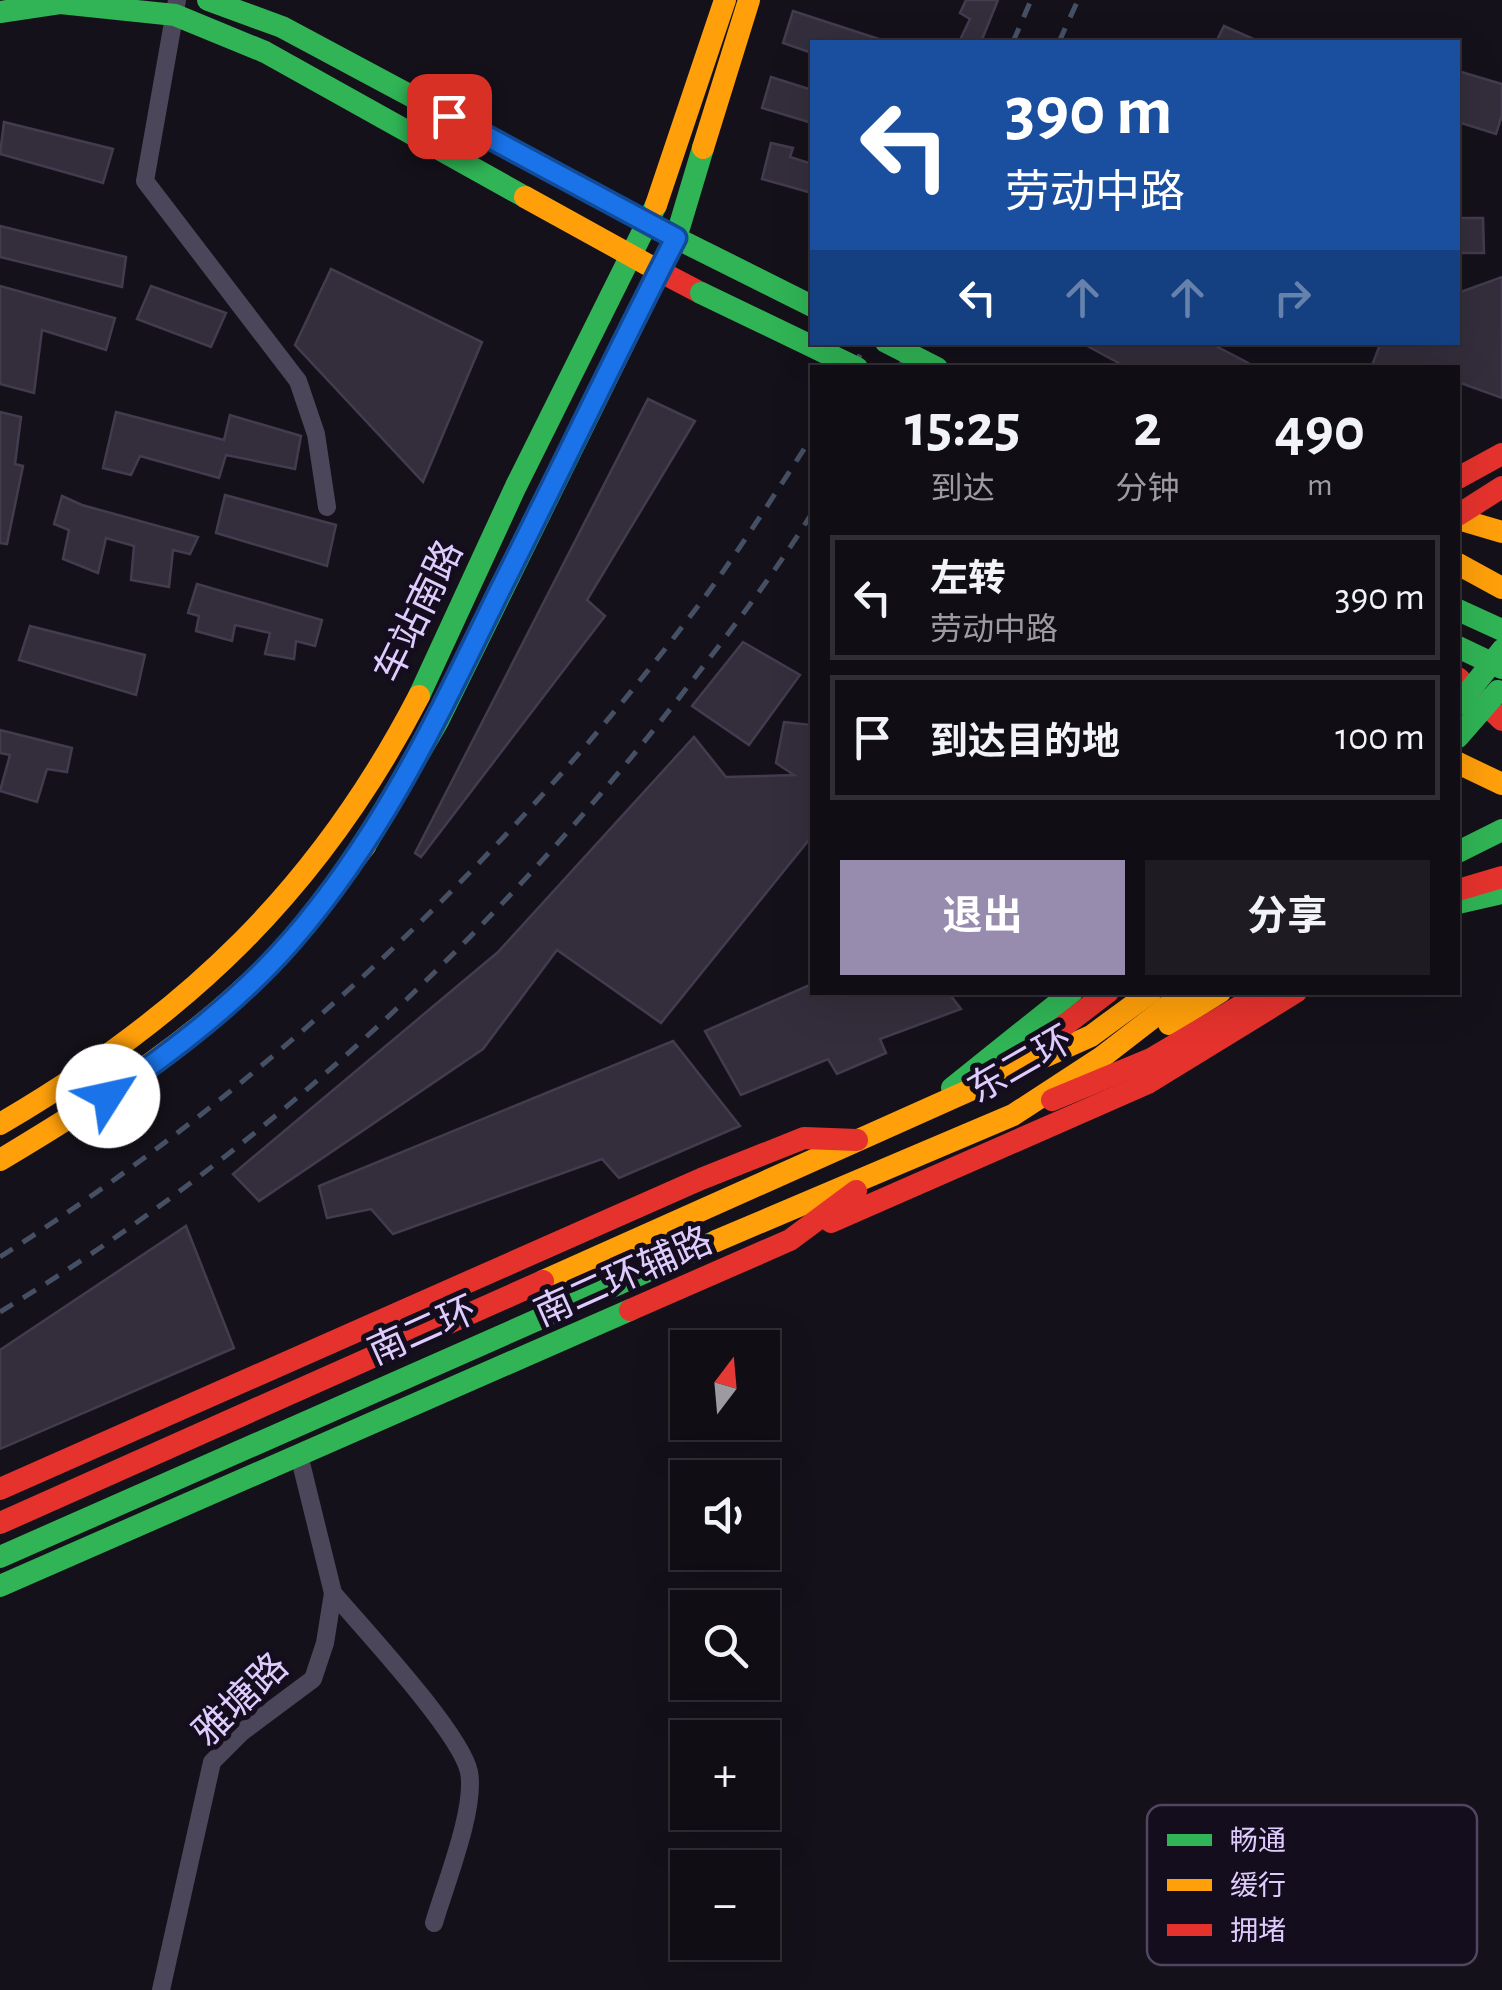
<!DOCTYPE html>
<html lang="zh">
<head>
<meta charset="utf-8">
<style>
	body { margin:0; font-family:"Alegreya Sans","Noto Sans SC",sans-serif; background:#1e1b22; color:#f1f3f6; height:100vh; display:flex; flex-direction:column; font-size:38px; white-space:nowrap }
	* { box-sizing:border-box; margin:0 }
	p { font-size:32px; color:#9c9ca0 }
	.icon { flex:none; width:55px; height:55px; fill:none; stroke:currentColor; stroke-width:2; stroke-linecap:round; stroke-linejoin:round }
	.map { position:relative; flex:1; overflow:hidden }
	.side { position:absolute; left:810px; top:365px; width:650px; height:630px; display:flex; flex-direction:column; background:#100d14; border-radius:0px; box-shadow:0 10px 40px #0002,0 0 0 2px #302d34 }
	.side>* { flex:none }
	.top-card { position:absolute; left:810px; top:40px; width:650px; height:305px; border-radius:0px; box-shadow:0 10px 40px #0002,0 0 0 2px #302d34; background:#1a4fa0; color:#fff; overflow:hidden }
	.needle { width:65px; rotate:16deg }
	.buttons { position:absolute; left:670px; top:1330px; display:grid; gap:20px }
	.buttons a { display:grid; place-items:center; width:110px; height:110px; border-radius:0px; background:#100d14; box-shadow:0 10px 40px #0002,0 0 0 2px #302d34; font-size:50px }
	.pin { position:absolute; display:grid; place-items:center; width:85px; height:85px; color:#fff; margin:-42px; border-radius:20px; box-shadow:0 5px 15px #0006 }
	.me { position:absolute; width:110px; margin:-55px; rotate:55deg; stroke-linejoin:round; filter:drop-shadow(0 0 8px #0008) }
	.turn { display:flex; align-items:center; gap:35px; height:210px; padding:0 30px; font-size:45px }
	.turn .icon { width:130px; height:130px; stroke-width:2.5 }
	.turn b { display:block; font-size:70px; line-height:85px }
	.lanes { display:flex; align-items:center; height:95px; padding:0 30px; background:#0003; justify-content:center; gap:50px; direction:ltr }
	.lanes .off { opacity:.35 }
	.eta { display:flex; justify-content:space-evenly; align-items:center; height:170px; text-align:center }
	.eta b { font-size:60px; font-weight:700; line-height:70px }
	.action { display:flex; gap:20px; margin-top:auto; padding:20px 30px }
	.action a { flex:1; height:115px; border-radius:0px; background:#978bae; color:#fff; font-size:40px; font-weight:700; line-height:115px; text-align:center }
	.action a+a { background:#1e1b22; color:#f1f3f6 }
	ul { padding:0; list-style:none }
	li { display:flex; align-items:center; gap:30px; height:125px; margin:0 20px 15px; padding:0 10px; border:5px solid #302d34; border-radius:0px }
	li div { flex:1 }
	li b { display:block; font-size:38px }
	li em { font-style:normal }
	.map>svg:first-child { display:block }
	.building { fill:#342e3c; stroke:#433b4e; stroke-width:2.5 }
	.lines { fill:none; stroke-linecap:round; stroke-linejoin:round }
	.street { stroke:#4b465a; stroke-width:18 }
	.fast { stroke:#30b455; stroke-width:22 }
	.slow { stroke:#ff9f0a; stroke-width:22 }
	.jam { stroke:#e5322d; stroke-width:22 }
	.rail { stroke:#455064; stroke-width:5; stroke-dasharray:15 12; stroke-linecap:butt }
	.fast-bridge { stroke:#30b455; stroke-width:22 }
	.route-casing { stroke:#114b97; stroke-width:25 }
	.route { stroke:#1a73e8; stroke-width:18 }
	.labels { text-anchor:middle; stroke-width:10; stroke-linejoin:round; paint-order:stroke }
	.street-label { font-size:38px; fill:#ddccfd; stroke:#140d1e }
	.key { fill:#140d1e; stroke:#504661; stroke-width:2.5 }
	.key-label { font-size:28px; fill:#ddccfd }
</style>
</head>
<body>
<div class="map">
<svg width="1502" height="1990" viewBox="0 0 1502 1990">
	<rect width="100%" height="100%" fill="#15111a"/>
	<g class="building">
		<path d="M966,0H998L981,42H959L970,19L960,13Z"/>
		<path d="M793,11L882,40L881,42H812V53L783,43Z"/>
		<path d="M1224,26L1260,42H1216Z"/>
		<path d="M1458,71L1502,84V115L1496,134L1458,122Z"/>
		<path d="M771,77L812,90V123L762,108Z"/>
		<path d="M4,122L113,149L103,183L0,154Z"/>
		<path d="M771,143L793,148L790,157L812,164V193L762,179Z"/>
		<path d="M1458,218H1483L1484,253H1458Z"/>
		<path d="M0,226L126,257L122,287L0,257Z"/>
		<path d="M331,269L482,342L423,482L295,345Z"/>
		<path d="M1502,277V398L1458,382V368H1371L1381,342H1458V293Z"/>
		<path d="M0,286L115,318L106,350L42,330L34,393L0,384Z"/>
		<path d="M151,286L226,313L211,347L137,319Z"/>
		<path d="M1080,342H1208L1258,368H1128Z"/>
		<path d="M648,399L695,421L587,600L605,616L421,857L415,853Z"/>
		<path d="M0,412L21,417L15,464L23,466L7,544L0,543Z"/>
		<path d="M116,412L224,440L230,415L301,436L295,469L226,455L219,478L140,456L131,475L103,468Z"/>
		<path d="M225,495L336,525L327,566L216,533Z"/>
		<path d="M62,496L82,505L198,537L190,554L173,550L169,587L131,580L134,546L106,538L98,573L63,559L69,530L54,524Z"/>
		<path d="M197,584L322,620L315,646L296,641L294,659L265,654L270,633L235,625L232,641L196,631L199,616L188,613Z"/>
		<path d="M30,626L145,655L136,695L19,660Z"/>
		<path d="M743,642L800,675L749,745L692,706Z"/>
		<path d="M784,722L812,725V836L661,1023L557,950L483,1049L259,1201L233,1174L498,952L694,737L726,777L794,775L776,763Z"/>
		<path d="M0,730L72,748L67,772L47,769L37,802L0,791L10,755L0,753Z"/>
		<path d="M812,984V992H948L961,1009L880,1039L886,1053L837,1074L828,1059L741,1095L705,1031Z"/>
		<path d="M673,1041L740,1126L619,1178L602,1159L393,1234L371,1209L327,1218L319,1186Z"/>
		<path d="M186,1226L234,1348L0,1449V1350Z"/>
	</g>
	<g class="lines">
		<g class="street">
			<path d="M177,0L145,181L298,381L316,434L327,507"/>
			<path d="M333,1593C362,1627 461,1733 469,1772C476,1809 445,1885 434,1923"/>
			<path d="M161,1990L212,1762L242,1732L313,1679L325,1643L333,1593L299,1455"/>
		</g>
		<g class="fast">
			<path d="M208,0L282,27L676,238"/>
			<path d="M0,12L60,3L175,15L265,52L525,197"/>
			<path d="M676,238L812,306"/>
			<path d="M1458,610L1502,630"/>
			<path d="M1458,647L1502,668"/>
			<path d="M419,696L516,486L656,205"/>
			<path d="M365,846L438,721L676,238L703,148"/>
			<path d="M1458,852L1502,830"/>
			<path d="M1458,903L1502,893"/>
			<path d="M952,1088L1072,992"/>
			<path d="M0,1557L716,1241"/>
			<path d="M0,1586L630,1310"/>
		</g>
		<g class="slow">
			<path d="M703,148L749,0"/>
			<path d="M525,197L659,271"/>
			<path d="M656,205L725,0"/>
			<path d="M1458,519L1502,532"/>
			<path d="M1458,564L1502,588"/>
			<path d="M1458,763L1502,784"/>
			<path d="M1169,1024L1220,992"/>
			<path d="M0,1124C187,1015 319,889 419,696"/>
			<path d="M0,1160C104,1098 206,1033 289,943C317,913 340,878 365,846"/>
			<path d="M716,1241L1013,1115L1102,1057L1186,992"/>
			<path d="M543,1281L1091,1036L1151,992"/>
		</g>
		<g class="jam">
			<path d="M659,271L701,293"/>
			<path d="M1458,478L1502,454"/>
			<path d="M1458,515L1502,487"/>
			<path d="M1458,678L1502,720"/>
			<path d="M1458,890L1502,877"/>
			<path d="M1040,1044L1108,992"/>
			<path d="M1052,1100L1151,1059L1264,992"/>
			<path d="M831,1222L1148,1083L1296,992"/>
			<path d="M630,1310L790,1240L856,1191"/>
			<path d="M0,1489L701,1179L804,1138L857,1140"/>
			<path d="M0,1523L543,1281"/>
		</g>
		<g class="rail">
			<path d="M1013,42L1031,0"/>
			<path d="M1059,42L1078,0"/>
			<path d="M853,368L867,342"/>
			<path d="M899,368L913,342"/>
			<path d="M0,1257C272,1084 515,852 707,594C744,543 778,489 812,437"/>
			<path d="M0,1312C267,1151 499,931 689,685C732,629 775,573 812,513"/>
		</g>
		<g class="fast-bridge">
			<path d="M701,293L857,368"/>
			<path d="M886,342L937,368"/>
			<path d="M1458,705L1502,650"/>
			<path d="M1458,737L1498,691"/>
		</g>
	</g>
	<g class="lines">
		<defs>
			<path id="route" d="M108,1096C174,1050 239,1001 292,940C385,832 438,716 500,590C559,473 616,354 676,238L449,116"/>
		</defs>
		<use href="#route" class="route-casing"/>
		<use href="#route" class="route"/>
	</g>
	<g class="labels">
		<g class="street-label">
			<text transform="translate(418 611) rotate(-64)" y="13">车站南路</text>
			<text transform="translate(1020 1064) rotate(-30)" y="13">东二环</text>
			<text transform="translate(623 1276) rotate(-24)" y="13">南二环辅路</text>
			<text transform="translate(422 1330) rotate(-24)" y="13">南二环</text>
			<text transform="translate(240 1699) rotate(-44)" y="13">雅塘路</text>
		</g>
	</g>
	<rect x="1147" y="1805" width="330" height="160" rx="15" class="key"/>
	<rect x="1167" y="1834" width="45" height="12" fill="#30b455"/>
	<rect x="1167" y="1879" width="45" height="12" fill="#ff9f0a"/>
	<rect x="1167" y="1924" width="45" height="12" fill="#e5322d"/>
	<g class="key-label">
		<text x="1230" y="1850">畅通</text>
		<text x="1230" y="1895">缓行</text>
		<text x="1230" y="1940">拥堵</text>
	</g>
</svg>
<div class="buttons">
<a><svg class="needle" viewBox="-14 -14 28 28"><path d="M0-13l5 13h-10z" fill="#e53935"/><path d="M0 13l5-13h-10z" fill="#9c9ca0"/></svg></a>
<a><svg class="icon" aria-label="sound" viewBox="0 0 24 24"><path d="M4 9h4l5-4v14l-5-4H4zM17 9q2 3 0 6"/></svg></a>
<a><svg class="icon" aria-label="search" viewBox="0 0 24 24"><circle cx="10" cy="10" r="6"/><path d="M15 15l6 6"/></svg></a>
<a>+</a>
<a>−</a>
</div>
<div class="pin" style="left:449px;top:116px;background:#d93025"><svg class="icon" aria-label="arrive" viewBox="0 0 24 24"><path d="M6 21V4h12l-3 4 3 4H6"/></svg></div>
<svg class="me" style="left:108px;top:1096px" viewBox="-20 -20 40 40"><circle r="19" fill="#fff"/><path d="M0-13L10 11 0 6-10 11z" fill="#1a73e8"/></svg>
<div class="top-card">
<div class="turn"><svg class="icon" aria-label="left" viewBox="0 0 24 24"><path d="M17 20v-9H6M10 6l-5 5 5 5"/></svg><div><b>390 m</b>劳动中路</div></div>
<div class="lanes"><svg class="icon" aria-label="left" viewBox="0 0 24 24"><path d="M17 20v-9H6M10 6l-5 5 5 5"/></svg><svg class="icon off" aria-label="ahead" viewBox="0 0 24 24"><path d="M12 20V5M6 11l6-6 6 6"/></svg><svg class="icon off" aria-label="ahead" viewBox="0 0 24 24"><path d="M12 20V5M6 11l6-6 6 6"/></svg><svg class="icon off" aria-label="right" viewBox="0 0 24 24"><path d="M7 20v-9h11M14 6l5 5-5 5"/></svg></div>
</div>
<section class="side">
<div class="eta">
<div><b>15:25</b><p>到达</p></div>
<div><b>2</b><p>分钟</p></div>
<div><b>490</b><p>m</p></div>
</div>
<ul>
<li><svg class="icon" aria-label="left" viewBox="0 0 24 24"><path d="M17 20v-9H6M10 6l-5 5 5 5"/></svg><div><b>左转</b><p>劳动中路</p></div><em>390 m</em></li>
<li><svg class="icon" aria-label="arrive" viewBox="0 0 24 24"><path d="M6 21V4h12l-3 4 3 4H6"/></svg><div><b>到达目的地</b></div><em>100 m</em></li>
</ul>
<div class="action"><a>退出</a><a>分享</a></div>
</section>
</div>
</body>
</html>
